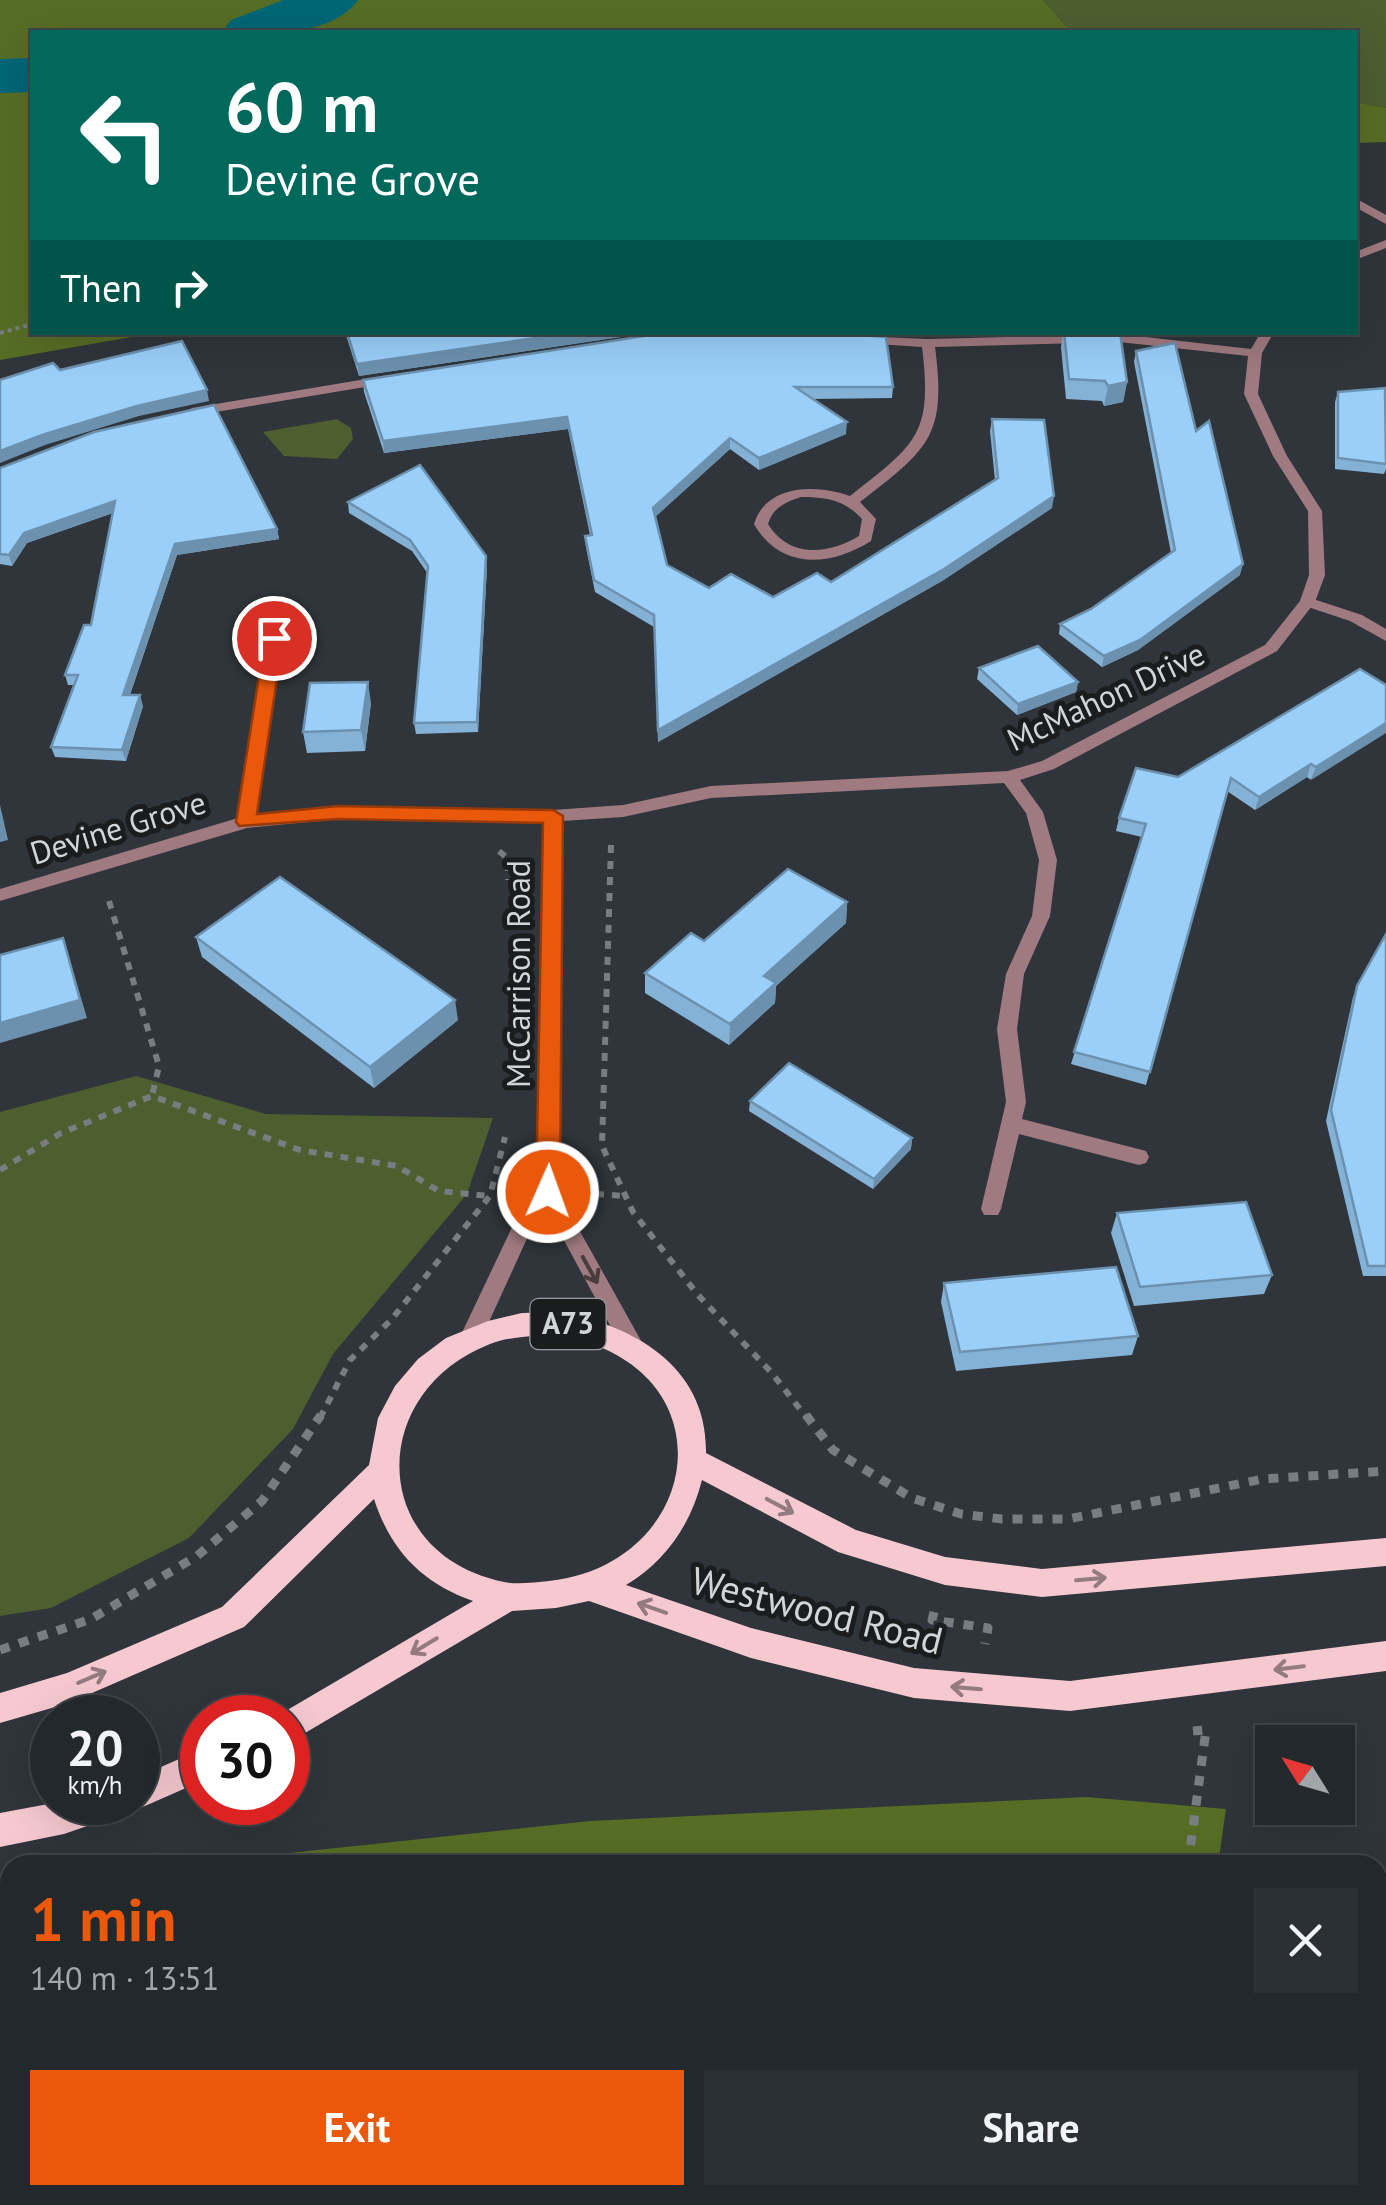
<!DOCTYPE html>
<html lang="en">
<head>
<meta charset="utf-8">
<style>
	body { margin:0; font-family:"PT Sans",sans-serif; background:#2b3034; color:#f1f3f6; height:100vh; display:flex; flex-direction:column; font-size:38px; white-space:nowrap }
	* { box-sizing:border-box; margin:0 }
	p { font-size:32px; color:#a3a6a9 }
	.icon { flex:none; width:55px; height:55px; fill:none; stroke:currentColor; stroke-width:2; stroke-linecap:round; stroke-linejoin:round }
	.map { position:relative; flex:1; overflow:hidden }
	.panel { position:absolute; left:0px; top:1855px; width:1388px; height:350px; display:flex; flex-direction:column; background:#23282c; border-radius:30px 30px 0 0; box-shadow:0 10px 40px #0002,0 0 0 2px #404448 }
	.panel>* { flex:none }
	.hud { position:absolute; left:30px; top:30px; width:1328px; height:305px; border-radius:0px; box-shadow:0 10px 40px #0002,0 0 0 2px #404448; background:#00695c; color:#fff; overflow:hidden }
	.needle { width:65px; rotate:307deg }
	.controls { position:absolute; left:1255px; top:1725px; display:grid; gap:20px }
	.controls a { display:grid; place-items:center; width:100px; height:100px; border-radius:0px; background:#23282c; box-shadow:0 10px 40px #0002,0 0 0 2px #404448; font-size:50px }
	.speed { position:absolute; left:30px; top:1695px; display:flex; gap:20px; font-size:50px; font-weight:700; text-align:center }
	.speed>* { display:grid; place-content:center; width:130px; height:130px; border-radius:50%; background:#23282c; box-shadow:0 10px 40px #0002,0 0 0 2px #404448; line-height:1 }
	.speed small { font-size:25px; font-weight:400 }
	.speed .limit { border:15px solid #d22; background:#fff; color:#111 }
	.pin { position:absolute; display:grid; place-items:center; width:85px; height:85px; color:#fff; margin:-42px; border:5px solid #fff; border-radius:50%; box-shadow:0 2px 10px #0007 }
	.me { position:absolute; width:110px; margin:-55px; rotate:2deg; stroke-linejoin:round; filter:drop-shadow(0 0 8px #0008) }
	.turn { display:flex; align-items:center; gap:35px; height:210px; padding:0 30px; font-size:45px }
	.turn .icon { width:130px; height:130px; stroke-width:2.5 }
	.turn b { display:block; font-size:70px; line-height:85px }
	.then { display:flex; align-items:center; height:95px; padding:0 30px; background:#0003; gap:20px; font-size:38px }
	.round { display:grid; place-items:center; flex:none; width:105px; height:105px; border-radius:0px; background:#2b3034 }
	.headline { display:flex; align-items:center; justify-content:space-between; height:170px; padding:0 30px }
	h1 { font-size:60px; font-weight:700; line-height:75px; color:#ea580c }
	.cta { display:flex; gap:20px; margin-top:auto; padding:20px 30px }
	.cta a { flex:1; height:115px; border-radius:0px; background:#ea580c; color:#fff; font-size:40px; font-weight:700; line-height:115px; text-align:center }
	.cta a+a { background:#2b3034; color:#f1f3f6 }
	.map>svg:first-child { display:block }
	.green { fill:#4d5e2f }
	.forest { fill:#566d25 }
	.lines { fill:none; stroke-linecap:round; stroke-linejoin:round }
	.river { fill:#016676; fill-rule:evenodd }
	.path-far2 { stroke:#787d81; stroke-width:4; stroke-dasharray:4 4; stroke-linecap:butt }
	.path-far1 { stroke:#787d81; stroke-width:6; stroke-dasharray:8 8; stroke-linecap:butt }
	.path { stroke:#787d81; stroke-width:9; stroke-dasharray:10 10; stroke-linecap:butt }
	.lane { fill:#9f7a80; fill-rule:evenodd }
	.street { fill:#9f7a80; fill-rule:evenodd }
	.primary { fill:#f6c9d0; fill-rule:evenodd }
	.wall { fill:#84b2d7 }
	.shaded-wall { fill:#6c91af }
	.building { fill:#9acffa; stroke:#6c91af; stroke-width:2.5 }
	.oneway { stroke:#493d40 }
	.oneway2 { stroke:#937b80 }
	.route { fill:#ea580c; stroke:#983908; stroke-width:2.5 }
	.labels { text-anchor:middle; stroke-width:10; stroke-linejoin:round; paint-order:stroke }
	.shield { fill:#1a1c1e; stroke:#9a9ea0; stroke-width:2.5 }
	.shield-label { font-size:30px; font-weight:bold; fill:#d1d5d8 }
	.street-label { font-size:32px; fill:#d1d5d8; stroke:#1a1c1e }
	.near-street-label { font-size:38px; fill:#d1d5d8; stroke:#1a1c1e }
</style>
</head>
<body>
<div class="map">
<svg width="1386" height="2205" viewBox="0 0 1386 2205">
	<rect width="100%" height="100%" fill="#2f353a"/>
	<g class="green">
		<path d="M1043,0H1386V108L1355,102V32H1071Z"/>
		<path d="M337,419L351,428L353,439L337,459L284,456L263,432Z"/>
		<path d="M136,1076L266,1114L493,1118L467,1194L333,1354L293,1429L189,1538L51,1608L0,1616V1112Z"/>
	</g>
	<g class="forest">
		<path d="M0,0H1043L1071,32H32V332L155,333L0,360Z"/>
		<path d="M1355,102L1386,108V142L1355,143Z"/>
		<path d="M1086,1797L1226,1809L1218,1865H177L590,1821Z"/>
		<path d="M10,1898V2195H1170L1168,2205H0V1900Z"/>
	</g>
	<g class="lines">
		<g class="river">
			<path d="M283,0H358C332,37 262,35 222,32L231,20Z"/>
			<path d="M32,58V92L0,93V59Z"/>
		</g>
		<path class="path-far2" d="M0,333L32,324"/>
		<g class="path-far1">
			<path d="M611,845L602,1146L633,1212L698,1295L771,1372L807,1418"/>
			<path d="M499,851L508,859V880"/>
			<path d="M109,901L159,1066L152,1096"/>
			<path d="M0,1170L61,1133L152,1096L300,1150L397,1166L439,1191L489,1196"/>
			<path d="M596,1194L625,1196"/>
			<path d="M320,1418L350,1360L391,1320L490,1196L505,1137"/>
		</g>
		<g class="path">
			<path d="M806,1415L833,1450L912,1498L961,1514L1002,1519H1068L1263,1479L1386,1471"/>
			<path d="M934,1612L932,1620L988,1628L985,1644"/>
			<path d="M0,1650L91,1619L197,1556L262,1501L321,1415"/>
			<path d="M1188,1865L1206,1730L1193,1731"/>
			<path d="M1378,2139L1386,2146"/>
		</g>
		<path class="lane" d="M1307,597L1362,615L1386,629V641L1350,621L1302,605V599Z"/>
		<g class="street">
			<path d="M1355,198L1386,215V224L1355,207Z"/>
			<path d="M1386,240V248L1355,260V252Z"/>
			<path d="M1261,332H1274L1262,353L1258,394L1287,456L1322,511L1325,575L1315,602L1277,651L1054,769L1020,780L1043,812L1057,860L1050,916L1024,974L1017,1029L1026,1102L1022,1119L1146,1151L1149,1157L1146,1163L1139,1165L1019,1134L1001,1209L998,1215H984L981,1209L1006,1102L997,1029L1006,974L1032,916L1039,860L1026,813L1004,783L711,798L623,817L562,821L558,1192L644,1346L641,1353L633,1355L625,1353L547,1209L530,1232L478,1346L470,1348L462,1346L459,1339L515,1221L538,1190L544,822L338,819L247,828L0,901V889L238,818L272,602L280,597L288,602L256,815L338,807L553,810L623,805L711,786L1008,771L1042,761L1265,645L1300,601L1309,575L1308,511L1273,456L1244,394L1248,356L1119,342L935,347C947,437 928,449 860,502L876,519L871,541C830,567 780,570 754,524C766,484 816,484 850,496C916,444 933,435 922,347L861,343L856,342V336L928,339L1119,334L1251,349ZM801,497C826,497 845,500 862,519L859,536C828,555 789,558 768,524C773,507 786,502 801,497Z"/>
			<path d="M390,375L397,379L395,382L192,416L185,412L192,408Z"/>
		</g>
		<g class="primary">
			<path d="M557,1312C632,1324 708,1366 706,1453L856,1530L945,1557L1042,1569L1386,1538V1566L1042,1597L945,1585L838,1552L702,1480C691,1524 666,1561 626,1585L751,1628L914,1668L1070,1681L1386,1641V1671L1070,1711L914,1698L751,1658L589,1601L556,1608L512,1611L288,1743V1718L277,1716L473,1601C422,1583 391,1551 374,1499L244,1627L69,1703L0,1723V1693L67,1673L222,1607L369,1465L378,1418L395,1386L418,1359L446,1338L488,1321L522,1313ZM557,1335C734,1365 704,1564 549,1581C535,1582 518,1585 504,1582C368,1554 366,1392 490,1344C511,1336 534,1336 557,1335Z"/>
			<path d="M202,1749V1781L138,1809L126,1803L122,1814L64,1834L0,1847V1813L59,1802H138V1777Z"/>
		</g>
	</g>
	<g class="wall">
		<path d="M345,332H654L359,376Z"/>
		<path d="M1063,332H1120L1127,382L1123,402L1104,406L1102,401L1066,399L1061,347Z"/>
		<path d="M1136,351L1196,431L1240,575L1138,650L1102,667L1059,634L1060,624L1091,609L1171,553L1134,362Z"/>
		<path d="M363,380L893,387L892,398L812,399L846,434L759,470L730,449L655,517L667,565L709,588L773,597L831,582L995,480L990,431L992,419L1052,508L942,581L658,742L654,627L595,592L586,547L585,536L590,535L568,429L384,453L364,392Z"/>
		<path d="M1338,392L1386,416V469L1384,474L1335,469V402Z"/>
		<path d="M0,468L277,529L279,539L177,555L130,695L143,706L126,761L55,757L51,747L74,685H68L65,675L91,625L113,513L27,543L12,566L0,564Z"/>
		<path d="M348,502L487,567L478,732L416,734L414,723L428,574L412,551L349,513Z"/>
		<path d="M979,668L1078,682L1076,692L1017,715L977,679Z"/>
		<path d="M1360,669L1311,780L1307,777L1255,810L1227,791L1146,1085L1071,1064L1142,837L1116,831L1119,818L1178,777Z"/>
		<path d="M371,703L365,751L307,753L303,732Z"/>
		<path d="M847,902L846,923L776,986L775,1003L729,1045L645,993V973L704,941Z"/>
		<path d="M1386,934V1276H1363L1326,1121L1353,997Z"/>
		<path d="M196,937L458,1020L374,1088L202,957Z"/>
		<path d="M750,1101L912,1138L911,1149L873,1189L749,1111Z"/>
		<path d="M1117,1213L1272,1275L1264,1294L1134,1306L1111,1233Z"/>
		<path d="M944,1283L1138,1336L1132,1355L956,1371L941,1302Z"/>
		<path d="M1378,1924L1386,1930V2091L1378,2084Z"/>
		<path d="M1274,2195H1356L1382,2205H1272Z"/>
	</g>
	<g class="shaded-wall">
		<path d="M576,332H654L359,376L357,364Z"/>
		<path d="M1127,382L1123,402L1104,406L1108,386Z"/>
		<path d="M207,390L209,401L139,416L45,445L0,463V451L42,435L137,406Z"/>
		<path d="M567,417L568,429L384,453L383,441Z"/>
		<path d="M847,422L846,434L759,470V458Z"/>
		<path d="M730,438V449L653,519V508Z"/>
		<path d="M1054,496L1052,508L942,581L658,742V730Z"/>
		<path d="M115,501L118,511L27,543L12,566L9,555L24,533Z"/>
		<path d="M277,529L279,539L177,555L126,706L123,695L175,544Z"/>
		<path d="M486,556L487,567L478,732L477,722Z"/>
		<path d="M1243,564L1240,575L1138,650L1102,667L1104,656Z"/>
		<path d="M368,682L371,703L365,751L361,730Z"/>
		<path d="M1078,682L1076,692L1017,715L1018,704Z"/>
		<path d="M140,695L143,706L126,761L122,750Z"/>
		<path d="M1386,723V733L1311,780L1316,767Z"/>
		<path d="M1311,764L1307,777L1255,810L1259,797Z"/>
		<path d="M0,805L8,840L0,842Z"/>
		<path d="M847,902L846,923L776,986L775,1003L729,1045L730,1024L764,976Z"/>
		<path d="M63,938L87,1018L0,1043V1023Z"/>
		<path d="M455,1000L458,1020L374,1088L370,1067Z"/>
		<path d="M912,1138L911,1149L873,1189L874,1179Z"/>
	</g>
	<g class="building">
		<path d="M347,332H576L357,364Z"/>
		<path d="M669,332H817L886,337L893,387H795L847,422L759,458L730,438L653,508L667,565L709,588L731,574L773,597L817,573L831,582L998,478L992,419L1044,420L1054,496L944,569L658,730L654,615L594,580L585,536L592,535L567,417L383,441L363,380Z"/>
		<path d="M1064,332H1120L1127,382L1108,386L1105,381L1069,379Z"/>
		<path d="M182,341L207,390L137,406L42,435L0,451V380L53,363L60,370Z"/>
		<path d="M1175,343L1196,431L1209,421L1243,564L1140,640L1104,656L1060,624L1091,609L1175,550L1136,351Z"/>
		<path d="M1385,388L1386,464L1338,458V392Z"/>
		<path d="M214,405L277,529L175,544L123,695H140L122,750L51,747L78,675H65L84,625H91L115,501L24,533L9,555L0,554V468L94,432Z"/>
		<path d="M420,465L486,556L477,722L414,723L428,566L410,540L348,502Z"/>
		<path d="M1038,646L1078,682L1018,704L979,668Z"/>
		<path d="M1360,669L1386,685V723L1316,767L1311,764L1259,797L1231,778L1150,1072L1074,1052L1146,824L1119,818L1136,768L1178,777Z"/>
		<path d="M368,682L361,730L303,732L310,683Z"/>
		<path d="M788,869L847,902L764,976L776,983L730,1024L645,973L691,933L704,941Z"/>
		<path d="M280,877L455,1000L370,1067L196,937Z"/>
		<path d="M1386,934V1266H1368L1331,1110L1357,986Z"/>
		<path d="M63,938L80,1000L0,1023V955Z"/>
		<path d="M789,1063L912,1138L874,1179L750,1101Z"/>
		<path d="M1246,1202L1272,1275L1140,1287L1117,1213Z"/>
		<path d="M1116,1267L1138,1336L960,1352L944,1283Z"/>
		<path d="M1378,1924L1386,1930V2070L1378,2063Z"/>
		<path d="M1283,2195H1356L1382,2205H1282Z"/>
	</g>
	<defs><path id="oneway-shaft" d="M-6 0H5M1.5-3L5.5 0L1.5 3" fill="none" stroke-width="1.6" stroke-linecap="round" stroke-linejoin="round" transform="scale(2.5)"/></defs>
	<use class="oneway" href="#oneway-shaft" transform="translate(590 1270) rotate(61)"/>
	<g class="oneway2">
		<use href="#oneway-shaft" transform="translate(780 1506) rotate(28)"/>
		<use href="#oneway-shaft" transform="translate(1091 1579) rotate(-5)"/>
		<use href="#oneway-shaft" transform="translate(652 1608) rotate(-161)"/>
		<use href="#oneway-shaft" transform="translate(424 1646) rotate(149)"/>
		<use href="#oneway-shaft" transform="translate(1289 1668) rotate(173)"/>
		<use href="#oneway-shaft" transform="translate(92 1677) rotate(-23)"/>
		<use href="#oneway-shaft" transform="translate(966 1688) rotate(-175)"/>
	</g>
	<path class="route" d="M274,633L283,638L257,814L338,806L553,810L563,816L560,1192L557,1198H540L536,1192L543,823L338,819L239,826L236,822L265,638Z"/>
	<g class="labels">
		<rect class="shield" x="530.5" y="1299" width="75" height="50" rx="8"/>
		<g class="shield-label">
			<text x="568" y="1334">A73</text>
		</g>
		<g class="street-label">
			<text transform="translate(1106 697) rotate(-25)" y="11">McMahon Drive</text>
			<text transform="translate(118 828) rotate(-17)" y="11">Devine Grove</text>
			<text transform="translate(519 974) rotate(-90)" y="11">McCarrison Road</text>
		</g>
		<g class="near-street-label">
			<text transform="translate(817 1611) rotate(14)" y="13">Westwood Road</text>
		</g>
	</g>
</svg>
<div class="controls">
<a><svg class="needle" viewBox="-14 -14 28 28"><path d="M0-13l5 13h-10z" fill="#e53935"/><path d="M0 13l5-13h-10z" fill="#a3a6a9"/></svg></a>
</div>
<div class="speed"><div>20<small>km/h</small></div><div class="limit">30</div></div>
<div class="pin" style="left:274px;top:638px;background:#d93025"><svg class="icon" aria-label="arrive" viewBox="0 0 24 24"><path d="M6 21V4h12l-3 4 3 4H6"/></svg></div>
<svg class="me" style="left:548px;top:1192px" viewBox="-20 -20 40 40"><circle r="17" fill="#ea580c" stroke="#fff" stroke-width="3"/><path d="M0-11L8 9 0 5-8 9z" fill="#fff"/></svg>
<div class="hud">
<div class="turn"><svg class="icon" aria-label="left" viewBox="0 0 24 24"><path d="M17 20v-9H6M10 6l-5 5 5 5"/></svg><div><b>60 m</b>Devine Grove</div></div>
<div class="then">Then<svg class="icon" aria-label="right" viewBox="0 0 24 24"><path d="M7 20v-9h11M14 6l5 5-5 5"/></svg></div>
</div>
<section class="panel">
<div class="headline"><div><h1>1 min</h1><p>140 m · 13:51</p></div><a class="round"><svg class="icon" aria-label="close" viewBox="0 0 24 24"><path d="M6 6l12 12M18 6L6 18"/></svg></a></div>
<div class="cta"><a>Exit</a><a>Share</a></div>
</section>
</div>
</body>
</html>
